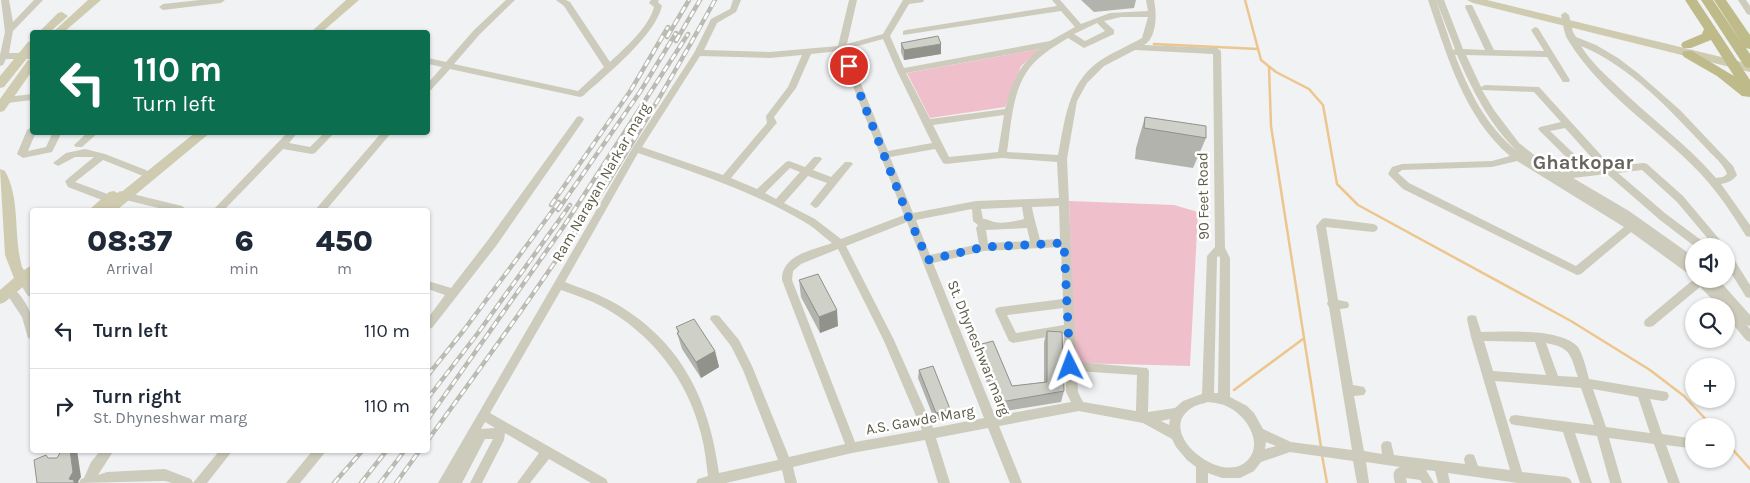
<!DOCTYPE html>
<html lang="en">
<head>
<meta charset="utf-8">
<style>
	body { margin:0; font-family:Karla,sans-serif; background:#f6f6f7; color:#1f2937; height:100vh; display:flex; flex-direction:column; font-size:19px; white-space:nowrap }
	* { box-sizing:border-box; margin:0 }
	p { font-size:16px; color:#747a83 }
	.icon { flex:none; width:28px; height:28px; fill:none; stroke:currentColor; stroke-width:2; stroke-linecap:round; stroke-linejoin:round }
	.map { position:relative; flex:1; overflow:hidden }
	.side { position:absolute; left:30px; top:208px; width:400px; height:245px; display:flex; flex-direction:column; background:#fff; border-radius:5px; box-shadow:0 1px 4px #0004 }
	.side>* { flex:none }
	.hud { position:absolute; left:30px; top:30px; width:400px; height:105px; border-radius:5px; box-shadow:0 1px 4px #0004; background:#0b6e4f; color:#fff; overflow:hidden }
	.buttons { position:absolute; left:1685px; top:238px; display:grid; gap:10px }
	.buttons a { display:grid; place-items:center; width:50px; height:50px; border-radius:50%; background:#fff; box-shadow:0 1px 4px #0004; font-size:25px }
	.pin { position:absolute; display:grid; place-items:center; width:42px; height:42px; color:#fff; margin:-21px; border:2px solid #fff; border-radius:50%; box-shadow:0 1px 5px #0007 }
	.me { position:absolute; width:55px; margin:-28px; rotate:357deg; stroke-linejoin:round; filter:drop-shadow(0 0 4px #0008) }
	.turn { display:flex; align-items:center; gap:18px; height:105px; padding:0 20px; font-size:22px }
	.turn .icon { width:65px; height:65px; stroke-width:2.5 }
	.turn b { display:block; font-size:35px; line-height:42px }
	.eta { display:flex; justify-content:space-evenly; align-items:center; height:85px; text-align:center }
	.eta b { font-size:30px; font-weight:800; line-height:35px }
	ul { padding:0; list-style:none }
	li { display:flex; align-items:center; gap:15px; height:75px; padding:0 20px; border-top:1px solid #e0e1e3 }
	li div { flex:1 }
	li b { display:block; font-size:19px }
	li em { font-style:normal }
	.map>svg:first-child { display:block }
	.green { fill:#efc0cb }
	.lines { fill:none; stroke-linecap:round; stroke-linejoin:round }
	.stream { stroke:#ecc68e; stroke-width:2.5 }
	.minor { fill:#cdcbbc; fill-rule:evenodd }
	.major { fill:#cfcbb1; fill-rule:evenodd }
	.highway { fill:#bfba89; fill-rule:evenodd }
	.rail-casing { stroke:#bbbbb3; stroke-width:4.5 }
	.rail { stroke:#fff; stroke-width:2.5; stroke-dasharray:7; stroke-linecap:butt }
	.wall { fill:#b2b3ac }
	.shaded-wall { fill:#91928c }
	.building { fill:#cfd0c8; stroke:#91928c }
	.route { stroke:#1a73e8; stroke-width:9; stroke-dasharray:0 16.2 }
	.labels { text-anchor:middle; stroke-width:5; stroke-linejoin:round; paint-order:stroke }
	.street-label { font-size:15px; fill:#5e5b48; stroke:#fff }
	.district-label { font-size:20px; font-weight:bold; fill:#66655d; stroke:#fff }
</style>
</head>
<body>
<div class="map">
<svg width="1750" height="483" viewBox="0 0 1750 483">
	<rect width="100%" height="100%" fill="#f1f2f3"/>
	<g class="green">
		<path d="M1040,49L1021,66L1005,107L930,118L907,73Z"/>
		<path d="M1069,201L1174,205L1198,212L1190,366L1075,363Z"/>
	</g>
	<g class="lines">
		<g class="stream">
			<path d="M1245,0L1261,60L1276,72L1309,89L1323,105L1337,184L1358,205L1571,321L1650,370L1684,396L1712,426"/>
			<path d="M1154,44L1258,49"/>
			<path d="M1269,67L1271,126L1321,447"/>
			<path d="M1234,390L1303,339"/>
			<path d="M1726,442L1750,469"/>
			<path d="M1322,455L1327,483"/>
		</g>
		<g class="minor">
			<path d="M1,0H9L13,22L34,0H43L13,31L9,53H32V59H6L3,65L0,66V55L5,32Z"/>
			<path d="M200,0H225L221,3L163,10L159,7L163,4Z"/>
			<path d="M506,0H515L480,34L454,64L578,91L604,67L564,6L556,0H566L570,2L610,62C625,48 649,27 654,7L649,3L651,0H659L658,2L662,6C655,36 606,75 583,96L580,97L450,69L431,90L428,91V83L442,67L428,64V58L446,62L474,30Z"/>
			<path d="M733,0H741L736,12L717,23L704,50L770,52L838,46L849,0H857L847,44L883,34L903,0H924L923,2L909,4L890,36L904,68L1050,41L1075,27L1061,11L903,35V31L906,30L1057,6L1052,0H1060L1081,24L1110,13L1148,11L1146,0H1154C1157,13 1157,38 1144,45L1217,48L1221,51L1225,248L1230,258V397L1247,406L1254,413L1263,429L1291,442L1352,450L1329,307L1327,304L1328,301L1316,226L1322,219L1325,218L1373,224L1376,225L1378,228L1376,231L1373,232L1326,227L1338,300L1348,302L1349,305L1348,308L1340,309L1353,385L1364,387L1366,391L1364,395L1354,396L1364,451L1382,454L1381,446L1383,442L1387,441L1391,442L1394,455L1465,464L1464,459L1466,455L1470,454L1474,455L1478,466L1510,470L1471,337L1467,319L1468,316L1472,315L1476,316L1481,332C1506,332 1558,328 1577,346C1582,351 1587,371 1589,379L1667,392L1669,396L1667,400L1663,401L1650,399L1662,434L1689,438L1694,441L1693,447L1689,448L1666,445L1680,483H1668L1654,444L1609,438L1622,483H1610L1597,436L1575,433L1592,483H1580L1563,432L1515,425L1511,424L1509,420L1511,416L1515,415L1594,425L1581,388L1495,381L1522,472L1566,477L1570,479L1572,483H1518L1448,473L1450,483H1438L1435,471L1426,470L1434,483H1422L1420,480L1406,478L1407,483H1395C1393,476 1392,470 1400,467L1366,462L1369,483H1357L1353,461L1290,452L1261,462L1254,471L1240,478H1222L1208,473V483H1196V467L1187,460L1176,447L1172,439L1143,423L1079,411L999,426L1022,483H1010L988,428L936,438L950,483H938L925,440L852,453L793,467L797,483H785L782,470L726,483H696L698,479L708,476C706,462 705,448 701,434C688,380 652,334 603,307C590,300 575,295 561,290L490,413L606,479L608,483H591L549,459L530,483H517L539,453L505,433L504,440L482,483H470L493,439H485L462,483H438L633,147L694,53L711,19L730,9ZM1121,17H1148L1142,38C1128,46 1111,53 1098,62C1067,85 1065,121 1058,155L1007,152C1011,126 1012,95 1026,73C1035,58 1053,47 1068,38L1084,48L1114,34V30L1104,21ZM1097,23L1105,31L1085,41L1074,34ZM883,39L897,71L932,143L888,151L847,49ZM1040,49C1019,64 1011,84 1005,109L930,119L906,73ZM1135,50L1213,54L1215,247L1207,256L1202,394L1183,401L1175,408L1148,412L1149,371L1147,368L1076,362L1067,159L1077,101L1087,83L1104,66ZM839,51L904,215L841,239L815,219L784,203L808,176L827,183L810,204L815,208L818,207L851,166L853,164L851,162H845L831,177L813,170L822,159L820,157H814L805,167L789,161L786,162L757,189L731,178L775,125L777,123L774,117L796,88L811,54ZM802,55L788,87L766,116L767,123L723,175L642,147L700,56L770,58ZM1004,115L998,152L949,157L933,125ZM935,149L943,163L946,164L1002,158L1057,162L1059,198L976,201L913,213L890,157ZM638,153C696,173 755,192 808,224C816,229 824,237 832,243C813,250 781,255 782,280L845,444L789,457L752,366L739,340L719,316L715,315L711,316L710,319L731,346L743,370L778,460L719,473C709,398 680,339 611,301C596,293 580,288 565,282ZM790,168L800,172L776,199L765,193ZM1059,206L1060,239L1040,240C1037,227 1034,219 1032,207ZM1022,207L1024,219C1016,221 1003,224 994,222C990,221 988,219 983,219L981,209ZM972,209L973,221L978,225L976,228L979,244L930,255L916,220ZM907,222L984,418L933,428L894,340L846,246ZM1027,228L1030,241L988,243L986,230ZM1061,247L1063,299L1000,307L996,308L995,311L1009,341L1013,343L1064,334L1066,392L1071,402L995,416L933,263L984,251ZM838,249L884,341L922,430L855,442L792,280L793,271L801,264ZM1219,256L1220,258L1218,393H1214L1217,257ZM1063,308L1064,325L1016,333L1007,315ZM1484,341L1535,342L1546,375L1493,371ZM1546,343C1572,348 1570,355 1578,377L1558,376ZM1077,371L1137,375L1136,411L1083,402L1078,392ZM1593,389L1638,397L1650,433L1606,427ZM1208,402C1216,403 1224,404 1230,408C1249,418 1266,448 1243,464C1217,481 1157,433 1190,409C1195,405 1202,404 1208,402ZM1170,419L1169,425L1161,421ZM485,422L495,428L481,429ZM1266,442L1276,446L1265,449Z"/>
			<path d="M1428,0H1444L1463,49L1485,50L1465,7L1466,5H1472L1473,7L1494,50L1544,51L1531,30L1535,27L1538,28L1570,80L1569,82H1563L1547,57L1466,55L1481,87L1485,85L1539,87L1611,166L1644,163L1647,164L1683,196L1725,246H1714L1677,202L1642,170L1618,173L1666,214L1705,243L1706,246H1694L1660,220L1607,174L1573,178L1629,211L1694,257V267L1692,266L1694,268V278L1631,232L1581,274L1577,275L1403,189L1388,174L1392,167L1402,164L1492,161L1510,156C1464,117 1447,55 1428,0ZM1436,0L1455,49L1453,50ZM1455,55H1457C1472,90 1490,125 1517,151C1486,126 1469,91 1455,55ZM1482,90L1534,92L1561,122L1540,127L1538,129L1579,170L1561,172L1533,154L1519,143L1494,110ZM1565,128L1601,168L1590,169L1550,131ZM1517,161L1624,227L1576,266L1409,183L1398,173L1402,170L1492,167Z"/>
			<path d="M1738,0H1746L1750,6V15L1747,14Z"/>
			<path d="M1565,12L1569,15L1573,32L1576,37L1596,45L1618,58L1639,74L1680,110L1733,166L1737,175C1733,181 1727,183 1721,184L1750,225V237L1746,236C1732,213 1717,191 1699,172C1657,128 1600,93 1568,40C1564,34 1563,23 1561,15ZM1581,46C1630,66 1669,109 1705,147C1712,155 1724,164 1727,174L1723,177L1716,178C1686,143 1647,116 1614,83C1602,72 1590,60 1581,46Z"/>
			<path d="M32,94V100L7,103L3,100L7,97Z"/>
			<path d="M580,116L584,119L583,121L496,246L432,328L428,329V318L445,295L428,289V281L451,288L488,240L577,117Z"/>
			<path d="M32,127V132H36L28,151L46,147L53,132H62L52,152L23,158L17,154L27,130Z"/>
			<path d="M88,132H99L82,147H76L74,145Z"/>
			<path d="M288,132H298L289,143L310,147L325,132H335L315,153L312,154L283,149L224,210H213Z"/>
			<path d="M382,132H392L326,210H315Z"/>
			<path d="M85,149L105,154L146,170L148,172L143,176L103,160L75,182L113,196L115,199L110,203L107,202L68,187L65,181L94,157H75L58,166L53,163L66,153Z"/>
			<path d="M120,191L182,206L187,210H167L117,198L115,195Z"/>
			<path d="M1726,252L1730,253L1750,285V298L1746,297L1726,265Z"/>
			<path d="M22,275C32,278 32,288 32,297L28,296L17,279L18,276Z"/>
			<path d="M1694,279H1706L1708,282L1707,279H1718L1750,315V326L1747,325L1750,329V342L1746,340L1726,316V306H1719L1700,287L1653,326L1649,327L1645,326L1644,323L1645,320Z"/>
			<path d="M9,286C18,289 31,309 32,319C34,325 32,333 32,339L28,338L22,317L4,290L5,287Z"/>
			<path d="M101,450H114L98,475L107,472L165,469L191,479L193,483H172L165,481L79,483L81,479L84,478L91,462Z"/>
			<path d="M220,450H233L207,483H193Z"/>
			<path d="M313,450H327L300,483H286Z"/>
		</g>
		<g class="major">
			<path d="M88,0H101L64,32H53Z"/>
			<path d="M346,0H359L322,32H311Z"/>
			<path d="M1467,0H1487L1750,64V72L1473,3Z"/>
			<path d="M62,12L68,16L50,32H39L58,13Z"/>
			<path d="M32,41V52L4,87L0,88V76L28,42Z"/>
			<path d="M32,59V71L4,111L0,112V99L28,60Z"/>
			<path d="M196,132H211L117,210H89L109,192L114,191L119,194Z"/>
			<path d="M0,169L5,171C21,200 13,235 22,267L24,270L32,265V279L5,302L0,304V290L14,278L5,255Z"/>
		</g>
		<g class="highway">
			<path d="M1685,0H1697L1750,80V97L1742,96L1717,76L1684,57L1682,54L1684,51H1692L1734,76L1711,40L1691,48H1683L1681,45L1683,42L1702,34L1704,29Z"/>
			<path d="M1701,0H1713L1742,43L1714,0H1726L1750,35V49L1746,48L1750,54V68L1745,67Z"/>
		</g>
		<defs>
			<g id="rail">
				<path d="M667,37L689,0"/>
				<path d="M676,41L700,0"/>
				<path d="M551,205L631,90L668,27"/>
				<path d="M558,210L640,92L676,33"/>
				<path d="M428,375L464,330L559,202"/>
				<path d="M428,398L478,333L570,205"/>
				<path d="M428,419L562,229L688,34"/>
				<path d="M428,440C490,355 551,271 608,182C645,123 681,62 715,0"/>
				<path d="M334,483L363,450"/>
				<path d="M361,483L387,450"/>
				<path d="M380,483L405,450"/>
				<path d="M396,483L420,450"/>
			</g>
		</defs>
		<use href="#rail" class="rail-casing"/>
		<use href="#rail" class="rail"/>
	</g>
	<g class="wall">
		<path d="M1081,0H1136L1134,8L1094,12Z"/>
		<path d="M901,43L941,54L904,60L901,52Z"/>
		<path d="M1145,117L1206,138L1193,168L1135,159L1136,148Z"/>
		<path d="M799,280L838,326L820,333L801,297Z"/>
		<path d="M676,327L715,351L719,367L701,378L682,349L677,333L678,332Z"/>
		<path d="M1047,331L1064,391L1061,402L999,412L976,356L978,345L1012,386L1044,382V342Z"/>
		<path d="M919,370L949,417L935,421L918,378Z"/>
	</g>
	<g class="shaded-wall">
		<path d="M941,44V54L904,60V50Z"/>
		<path d="M837,310L838,326L820,333L819,317Z"/>
		<path d="M715,351L719,367L701,378L696,362Z"/>
		<path d="M950,409L949,417L935,421L936,413Z"/>
		<path d="M70,450H77L81,477L78,482L79,483H74L69,479Z"/>
	</g>
	<g class="building">
		<path d="M938,36L941,44L904,50L901,43Z"/>
		<path d="M1145,117L1206,126V138L1144,128Z"/>
		<path d="M818,274L837,310L819,317L799,280Z"/>
		<path d="M694,319L715,351L696,362L677,333L679,332L676,327Z"/>
		<path d="M1047,331L1062,332L1064,391L1001,402L978,345L993,341L1012,386L1047,382Z"/>
		<path d="M933,366L950,409L936,413L919,370Z"/>
		<path d="M60,450H70L73,472L69,479L74,480V483H37L34,460L46,455L48,458H57L60,453Z"/>
	</g>
	<g class="lines">
		<path class="route" d="M849,66L908,216L928,260L984,247L1064,243L1070,366"/>
	</g>
	<g class="labels">
		<g class="street-label">
			<text transform="translate(601 182) rotate(-60)" y="5">Ram Narayan Narkar marg</text>
			<text transform="translate(1203 196) rotate(-91)" y="5">90 Feet Road</text>
			<text transform="translate(979 348) rotate(68)" y="5">St. Dhyneshwar marg</text>
			<text transform="translate(920 420) rotate(-10)" y="5">A.S. Gawde Marg</text>
		</g>
		<g class="district-label">
			<text x="1583" y="169">Ghatkopar</text>
		</g>
	</g>
</svg>
<div class="buttons">
<a><svg class="icon" aria-label="sound" viewBox="0 0 24 24"><path d="M4 9h4l5-4v14l-5-4H4zM17 9q2 3 0 6"/></svg></a>
<a><svg class="icon" aria-label="search" viewBox="0 0 24 24"><circle cx="10" cy="10" r="6"/><path d="M15 15l6 6"/></svg></a>
<a>+</a>
<a>−</a>
</div>
<div class="pin" style="left:849px;top:66px;background:#d93025"><svg class="icon" aria-label="arrive" viewBox="0 0 24 24"><path d="M6 21V4h12l-3 4 3 4H6"/></svg></div>
<svg class="me" style="left:1070px;top:366px" viewBox="-20 -20 40 40"><path d="M0-17L14 15 0 8-14 15z" fill="#1a73e8" stroke="#fff" stroke-width="4"/></svg>
<div class="hud">
<div class="turn"><svg class="icon" aria-label="left" viewBox="0 0 24 24"><path d="M17 20v-9H6M10 6l-5 5 5 5"/></svg><div><b>110 m</b>Turn left</div></div>
</div>
<section class="side">
<div class="eta">
<div><b>08:37</b><p>Arrival</p></div>
<div><b>6</b><p>min</p></div>
<div><b>450</b><p>m</p></div>
</div>
<ul>
<li><svg class="icon" aria-label="left" viewBox="0 0 24 24"><path d="M17 20v-9H6M10 6l-5 5 5 5"/></svg><div><b>Turn left</b></div><em>110 m</em></li>
<li><svg class="icon" aria-label="right" viewBox="0 0 24 24"><path d="M7 20v-9h11M14 6l5 5-5 5"/></svg><div><b>Turn right</b><p>St. Dhyneshwar marg</p></div><em>110 m</em></li>
</ul>
</section>
</div>
</body>
</html>
